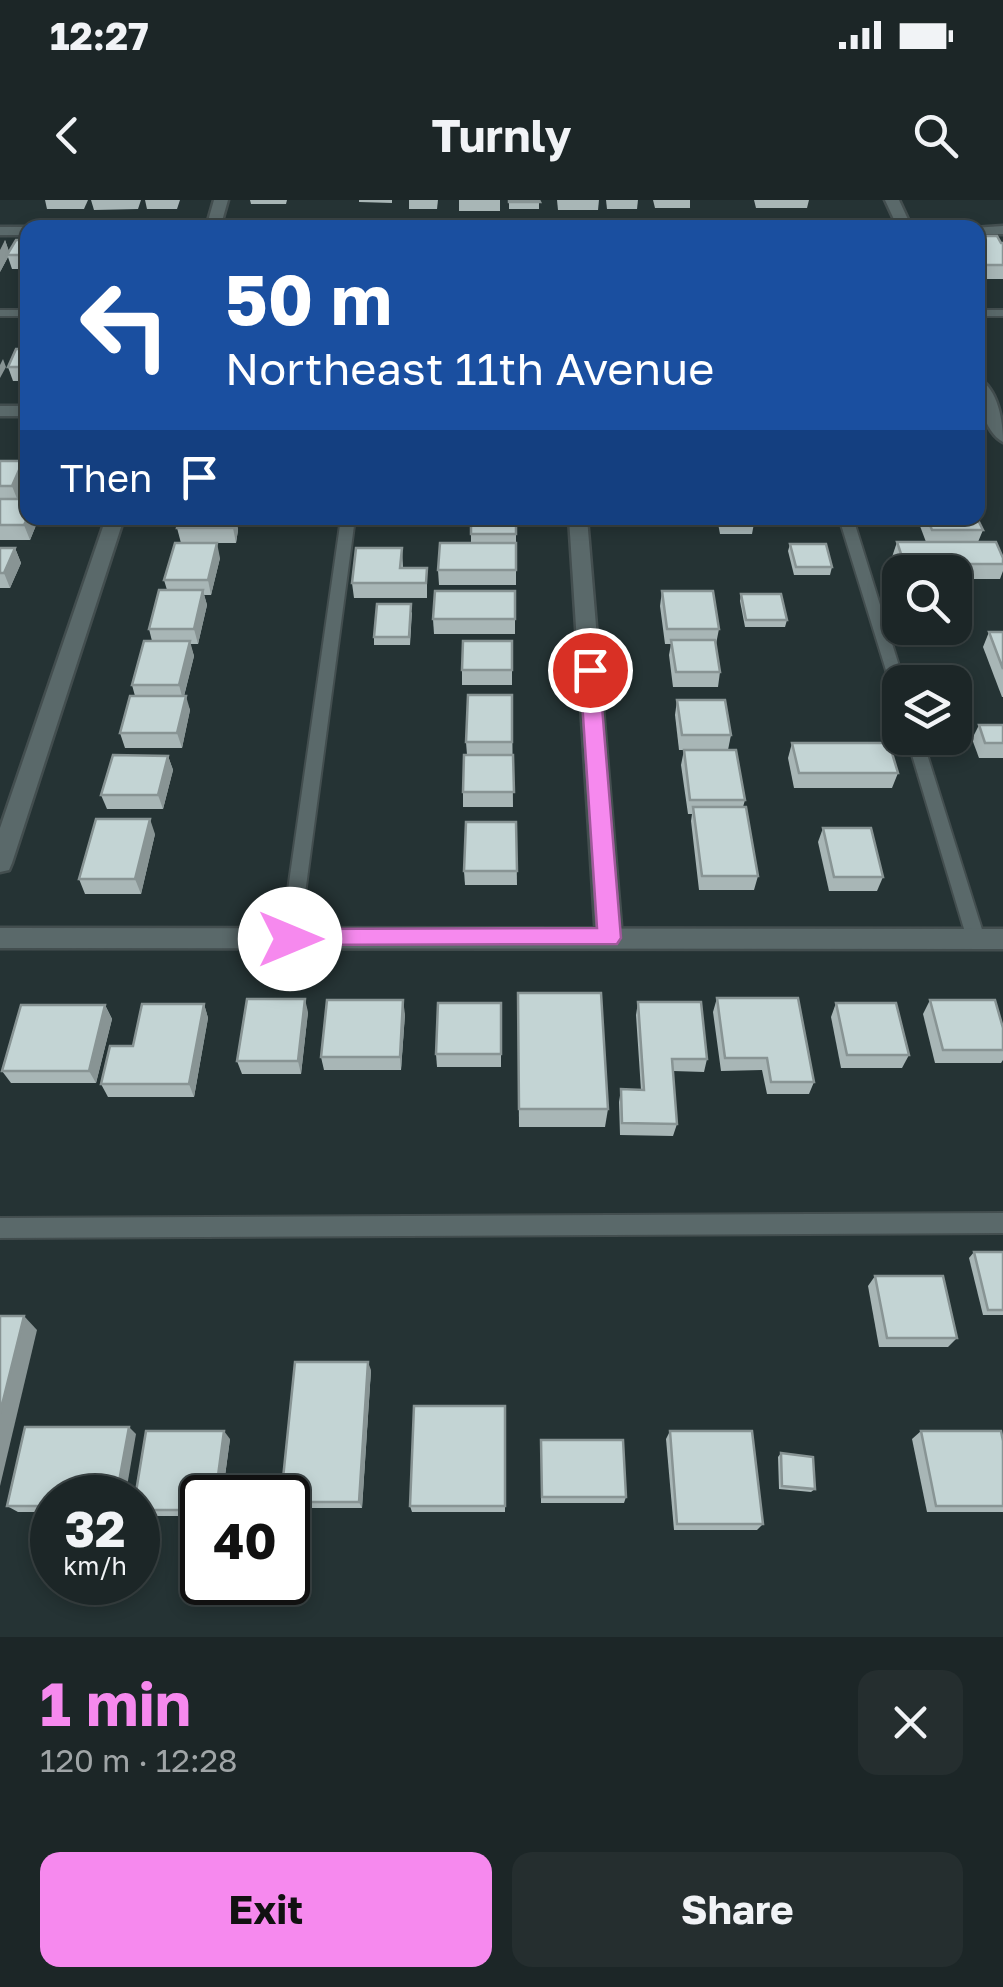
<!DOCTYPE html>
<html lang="en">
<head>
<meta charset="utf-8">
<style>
	body { margin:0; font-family:"Golos Text",sans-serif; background:#252e2f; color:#f1f3f6; height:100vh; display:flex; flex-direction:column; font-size:38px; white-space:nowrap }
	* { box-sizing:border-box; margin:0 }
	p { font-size:32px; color:#a0a5a7 }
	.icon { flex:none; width:55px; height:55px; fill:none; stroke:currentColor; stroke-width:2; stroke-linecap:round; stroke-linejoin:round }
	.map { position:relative; height:1437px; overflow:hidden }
	.side { display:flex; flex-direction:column; background:#1c2627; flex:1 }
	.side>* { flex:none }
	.hud { position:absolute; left:20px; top:20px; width:965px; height:305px; border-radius:20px; box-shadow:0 5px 15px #0003,0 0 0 2px #3a4344; background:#1a4fa0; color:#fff; overflow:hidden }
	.tools { position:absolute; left:882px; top:355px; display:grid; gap:20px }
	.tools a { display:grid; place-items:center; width:90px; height:90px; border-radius:20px; background:#1c2627; box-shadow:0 5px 15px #0003,0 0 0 2px #3a4344; font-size:50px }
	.speed { position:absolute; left:30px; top:1275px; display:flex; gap:20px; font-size:50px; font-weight:700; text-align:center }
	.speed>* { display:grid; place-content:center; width:130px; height:130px; border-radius:50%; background:#1c2627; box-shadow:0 5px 15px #0003,0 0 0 2px #3a4344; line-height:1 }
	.speed small { font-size:25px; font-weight:400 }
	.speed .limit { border:5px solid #111; border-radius:15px; background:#fff; color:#111 }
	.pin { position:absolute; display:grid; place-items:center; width:85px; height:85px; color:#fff; margin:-42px; border:5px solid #fff; border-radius:50%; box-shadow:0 2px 10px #0007 }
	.me { position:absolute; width:110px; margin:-55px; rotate:90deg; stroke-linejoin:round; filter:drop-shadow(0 0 8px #0008) }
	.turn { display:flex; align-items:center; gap:35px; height:210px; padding:0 40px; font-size:45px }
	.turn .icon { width:130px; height:130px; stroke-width:2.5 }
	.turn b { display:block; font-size:70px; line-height:85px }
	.then { display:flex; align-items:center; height:95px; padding:0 40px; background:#0003; gap:20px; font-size:38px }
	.round { display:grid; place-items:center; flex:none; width:105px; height:105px; border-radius:20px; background:#252e2f }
	.headline { display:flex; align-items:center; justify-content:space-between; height:170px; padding:0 40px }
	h1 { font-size:60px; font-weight:700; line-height:75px; color:#f689ee }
	.button { display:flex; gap:20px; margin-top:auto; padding:20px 40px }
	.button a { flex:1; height:115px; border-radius:20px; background:#f689ee; color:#111; font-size:40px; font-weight:700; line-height:115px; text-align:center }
	.button a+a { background:#252e2f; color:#f1f3f6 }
	.status { display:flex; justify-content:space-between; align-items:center; height:70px; padding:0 50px; background:#1c2627; direction:ltr }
	.status svg { height:28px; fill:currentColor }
	header { display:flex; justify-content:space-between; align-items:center; height:130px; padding:0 40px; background:#1c2627; font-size:45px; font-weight:700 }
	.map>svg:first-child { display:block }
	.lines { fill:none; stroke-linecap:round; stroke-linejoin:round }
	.service-casing { stroke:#434e4f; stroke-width:4 }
	.minor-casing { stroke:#434e4f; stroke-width:5 }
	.tertiary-casing { stroke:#434e4f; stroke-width:5 }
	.service { fill:#5a696a; fill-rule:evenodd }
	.minor { fill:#5a696a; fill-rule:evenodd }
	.tertiary { fill:#5a696a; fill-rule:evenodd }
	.wall { fill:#a8b6b6 }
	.shaded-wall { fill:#889494 }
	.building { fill:#c3d4d4; stroke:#889494; stroke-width:2.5 }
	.route { fill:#f689ee; stroke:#a0599b; stroke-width:2.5 }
</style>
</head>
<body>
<div class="status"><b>12:27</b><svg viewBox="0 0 49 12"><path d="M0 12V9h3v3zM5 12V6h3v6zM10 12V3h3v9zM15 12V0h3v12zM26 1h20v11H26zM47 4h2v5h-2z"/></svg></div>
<header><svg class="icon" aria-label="back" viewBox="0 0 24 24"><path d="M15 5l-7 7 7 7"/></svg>Turnly<svg class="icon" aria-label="search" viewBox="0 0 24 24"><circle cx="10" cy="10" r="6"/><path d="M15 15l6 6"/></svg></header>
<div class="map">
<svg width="1003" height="1437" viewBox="0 0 1003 1437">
	<rect width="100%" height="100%" fill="#253334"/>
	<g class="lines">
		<defs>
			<g id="service">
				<rect x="0" y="110" width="28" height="6"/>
				<rect x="978" y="110" width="25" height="6"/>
				<path d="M341,318H355L299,739L296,744H284L281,739Z"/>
				<path d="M839,318H853L904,482H900V498L893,493Z"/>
				<path d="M907,538H922L985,739L982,744H970L967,739Z"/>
				<path d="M1003,1013V1033L0,1038V1018Z"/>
			</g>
			<g id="minor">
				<path d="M214,0H228L220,28H206Z"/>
				<path d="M885,0H899L912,28H898Z"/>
				<path d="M1003,26V34H978V28H973Z"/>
				<path d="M0,27H28L31,28H28V35H0Z"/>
				<path d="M978,178C998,189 1003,221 1003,242C984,232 977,198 978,178Z"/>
				<rect x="0" y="206" width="28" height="10"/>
				<path d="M106,318H124L12,663L9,670L0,672V628Z"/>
				<path d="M569,318H587L622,738L618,745H600L596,738Z"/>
			</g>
			<path id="tertiary" d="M0,728L1003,729V749L0,748Z"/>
		</defs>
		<use href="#service" class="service-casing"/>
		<use href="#minor" class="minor-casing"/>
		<use href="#tertiary" class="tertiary-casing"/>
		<use href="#service" class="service"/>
		<use href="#minor" class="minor"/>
		<use href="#tertiary" class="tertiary"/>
	</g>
	<g class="wall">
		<path d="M45,0H88L84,9H47Z"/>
		<path d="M91,0H141L138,9L94,10Z"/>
		<path d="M145,0H180L177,9H147Z"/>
		<path d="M250,0H287L286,4H251Z"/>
		<path d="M359,0H392V3L359,2Z"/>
		<path d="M409,0H438L437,9H409Z"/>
		<rect x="459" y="0" width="41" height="11"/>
		<rect x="509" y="0" width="30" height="9"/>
		<path d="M557,0H599L598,10H558Z"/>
		<path d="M606,0H638L637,9H607Z"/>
		<path d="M653,0H690V8H655Z"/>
		<path d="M754,0H809L807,8H756Z"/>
		<path d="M978,36L1003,43V79H978Z"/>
		<path d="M5,40L9,52L28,40V69H12L8,57L0,72Z"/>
		<path d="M28,149V181H13L8,167Z"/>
		<path d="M0,261L28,277L18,299L28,318H39L30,340H0Z"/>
		<path d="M236,318L238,330L236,343H181L177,328Z"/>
		<path d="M471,318H516V385H439L438,370L471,343Z"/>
		<path d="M717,318H755L752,334H720Z"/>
		<path d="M917,318H977L983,330L978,342L1003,358V371L1000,379H957L954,372H897L892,357L897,342H926Z"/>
		<path d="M790,344L832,367L830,375H794L788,351Z"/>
		<path d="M0,348H15L21,363L10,388H0Z"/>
		<path d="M402,348L403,368H427V398H354L352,383Z"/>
		<path d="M220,358L211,395H204L207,405L198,444H190L194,456L184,496L190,510L182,548H125L120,533L135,496L132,485L152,441L149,429L167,390L164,380Z"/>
		<path d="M515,391V434H434L433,419Z"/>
		<path d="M662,391L719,429L716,444L720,472L718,487H673L669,455L671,444H665L660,406Z"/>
		<path d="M741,394L787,420L785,427H745L740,401Z"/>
		<path d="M412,412L410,445H374V437Z"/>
		<path d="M989,432H1003V497H1002L983,447Z"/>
		<path d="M512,441V485H462V470Z"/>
		<path d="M512,495L513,607H463V592L467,555L466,542Z"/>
		<path d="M677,500L731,535L728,550H679L675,515Z"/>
		<path d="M979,525H1003V558H979L972,539Z"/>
		<path d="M792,543L898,573L892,588H794L788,558Z"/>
		<path d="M684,550L745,600L743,607L758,676L754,690H699L691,621L692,614H688L681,565Z"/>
		<path d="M168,556L173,570L163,609H107L101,595Z"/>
		<path d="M516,622L517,685H465L464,671Z"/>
		<path d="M823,628L883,677L877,691H829L818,642Z"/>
		<path d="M155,634L141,694H85L79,679Z"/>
		<path d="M717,798L814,882L809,894H767L762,870L721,871L713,812Z"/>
		<path d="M930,800L1003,828V860L1001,863H935L923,814Z"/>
		<path d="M638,802L707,859L704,872L673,871L677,924L673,936L620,935L619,902L621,889L641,890L636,815Z"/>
		<path d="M501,803V867H437L436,854Z"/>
		<path d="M836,803L909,855L902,868H841L831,817Z"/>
		<path d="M204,804L208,818L194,897H108L101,884Z"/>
		<path d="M105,805L112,819L96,883H11L2,871Z"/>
		<path d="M308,812L301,874H242L237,861Z"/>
		<path d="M518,812L608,909L605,927H519Z"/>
		<path d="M405,814L401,870H324L321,857Z"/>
		<path d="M974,1052H1003V1115H983L969,1058Z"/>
		<path d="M875,1076L957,1138L948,1147H879L868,1086Z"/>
		<path d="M371,1170L362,1308H288V1298Z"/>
		<path d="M505,1206V1312H412L410,1306Z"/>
		<path d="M670,1231L763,1324L757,1330H674L666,1239Z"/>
		<path d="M921,1231L1003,1241V1312H927L912,1239Z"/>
		<path d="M136,1234L52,1298V1312H18L7,1306Z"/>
		<path d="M230,1239L222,1298H202V1316H140L138,1314V1298Z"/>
		<path d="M541,1240L626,1297L624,1303H541Z"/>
		<path d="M781,1253L815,1289L811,1292L779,1289L778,1257Z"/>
	</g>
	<g class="shaded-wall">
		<path d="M5,40L10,54L7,55L8,57L0,72V50Z"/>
		<path d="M3,159L6,167L0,178V165Z"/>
		<path d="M23,261L28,277L18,301L12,286Z"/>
		<path d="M28,318H39L30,340L24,325Z"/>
		<path d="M235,318L238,330L236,343L233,328Z"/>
		<path d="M217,343L220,358L211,395L208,380Z"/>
		<path d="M15,348L21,363L10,388L4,373Z"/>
		<path d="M203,390L207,405L198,444L194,429Z"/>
		<path d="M190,441L194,456L183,500L179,485Z"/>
		<path d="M186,496L190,510L182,548L177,533Z"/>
		<path d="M168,556L173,570L163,609L158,595Z"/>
		<path d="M150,619L155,634L141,694L135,679Z"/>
		<path d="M305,799L308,812L301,874L298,861Z"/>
		<path d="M403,800L405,814L401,870L400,857Z"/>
		<path d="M204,804L208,818L194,897L189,884Z"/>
		<path d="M105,805L112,819L96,883L89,871Z"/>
		<path d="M24,1116L37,1130L0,1286V1213Z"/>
		<path d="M368,1162L371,1170L362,1308L359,1302Z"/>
		<path d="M129,1227L136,1234L125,1298H116Z"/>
		<path d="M224,1231L230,1239L222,1298H215Z"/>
	</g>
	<g class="building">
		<path d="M509,0H539L540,2H509Z"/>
		<path d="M978,36H997L1001,43H1003V65H978Z"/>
		<path d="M16,40H28V55H7Z"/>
		<path d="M16,149H28V167H8Z"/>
		<path d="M0,261H23L12,286H0Z"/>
		<path d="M0,299H28V317L24,325H0Z"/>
		<path d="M180,318H235L233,328H177Z"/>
		<rect x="471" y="318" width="45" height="16"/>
		<rect x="723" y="318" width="32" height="1"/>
		<path d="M927,318H977L983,330H932Z"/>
		<path d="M897,342H996L1003,358V364H962L960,357H902Z"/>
		<path d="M175,343H217L208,380H164Z"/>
		<path d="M440,343H516V370H438Z"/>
		<path d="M790,344H826L832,367H796Z"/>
		<path d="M0,348H15L4,373H0Z"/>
		<path d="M356,348H402L400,368H427L426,383H352Z"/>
		<path d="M159,390H203L194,429H149Z"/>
		<path d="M435,391H515V419H433Z"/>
		<path d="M662,391H713L719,429H667Z"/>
		<path d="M741,394H781L787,420H746Z"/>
		<path d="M377,404H411L409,437H374Z"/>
		<path d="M989,432H1003V469Z"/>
		<path d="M671,440H715L720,472H676Z"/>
		<path d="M144,441H190L179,485H132Z"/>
		<path d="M463,441H512V470H462Z"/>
		<path d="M468,495H512V542H466Z"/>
		<path d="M130,496H186L177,533H120Z"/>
		<path d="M677,500H725L731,535H682Z"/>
		<path d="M979,525H1003V543H985Z"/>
		<path d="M792,543H889L898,573H799Z"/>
		<path d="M684,550H736L745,600H690Z"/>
		<path d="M113,555L168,556L158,595H101Z"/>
		<path d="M464,555H513L514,592H463Z"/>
		<path d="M693,607H746L758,676H702Z"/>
		<path d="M96,619H150L135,679H79Z"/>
		<path d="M466,622H516L517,671H464Z"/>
		<path d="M823,628H871L883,677H834Z"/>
		<path d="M518,793H601L608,909H519Z"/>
		<path d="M717,798H798L814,882H771L767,858H725Z"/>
		<path d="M247,799H305L298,861H237Z"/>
		<path d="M327,800H403L400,857H321Z"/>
		<path d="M930,800H995L1003,828V850H943Z"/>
		<path d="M638,802H701L707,859H672L677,924L622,923L621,889L644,890Z"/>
		<path d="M438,803H501V854H436Z"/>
		<path d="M836,803H896L909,855H847Z"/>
		<path d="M142,804H204L189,884H101L110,846H133Z"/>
		<path d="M21,805H105L89,871H2Z"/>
		<path d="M974,1052H1003V1110H988Z"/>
		<path d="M875,1076H943L957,1138H887Z"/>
		<path d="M0,1116H24L0,1213Z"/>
		<path d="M295,1162H368L359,1302H288V1298H281Z"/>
		<path d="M414,1206H505V1306H410Z"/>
		<path d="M25,1227H129L116,1298H52V1306H7Z"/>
		<path d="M146,1231H224L215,1298H202V1310H138V1298H135Z"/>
		<path d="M670,1231H752L763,1324H677Z"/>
		<path d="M921,1231H1001L1003,1241V1306H936Z"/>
		<path d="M541,1240H623L626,1297H542Z"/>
		<path d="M781,1253L813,1257L815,1289L782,1286Z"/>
	</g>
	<path class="route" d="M590,464L599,470L621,738L617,744L282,745L278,739L282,732L290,729L597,728L580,470Z"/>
</svg>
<div class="tools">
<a><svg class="icon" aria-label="search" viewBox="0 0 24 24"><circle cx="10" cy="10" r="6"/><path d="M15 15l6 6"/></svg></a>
<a><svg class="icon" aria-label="layers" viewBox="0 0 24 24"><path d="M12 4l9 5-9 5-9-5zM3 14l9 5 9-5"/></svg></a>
</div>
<div class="speed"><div>32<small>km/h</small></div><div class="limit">40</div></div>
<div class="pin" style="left:590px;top:470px;background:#d93025"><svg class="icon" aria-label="arrive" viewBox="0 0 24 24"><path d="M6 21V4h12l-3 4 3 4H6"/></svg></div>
<svg class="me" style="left:290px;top:739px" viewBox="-20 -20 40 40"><circle r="19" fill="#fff"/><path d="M0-13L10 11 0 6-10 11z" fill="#f689ee"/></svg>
<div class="hud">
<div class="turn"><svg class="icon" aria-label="left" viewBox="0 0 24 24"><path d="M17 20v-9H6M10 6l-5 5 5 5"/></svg><div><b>50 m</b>Northeast 11th Avenue</div></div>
<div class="then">Then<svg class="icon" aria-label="arrive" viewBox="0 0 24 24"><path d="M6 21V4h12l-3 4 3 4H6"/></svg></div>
</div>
</div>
<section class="side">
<div class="headline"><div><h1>1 min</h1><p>120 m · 12:28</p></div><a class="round"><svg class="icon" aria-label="close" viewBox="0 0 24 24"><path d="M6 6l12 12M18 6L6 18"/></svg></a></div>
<div class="button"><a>Exit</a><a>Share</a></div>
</section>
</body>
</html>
